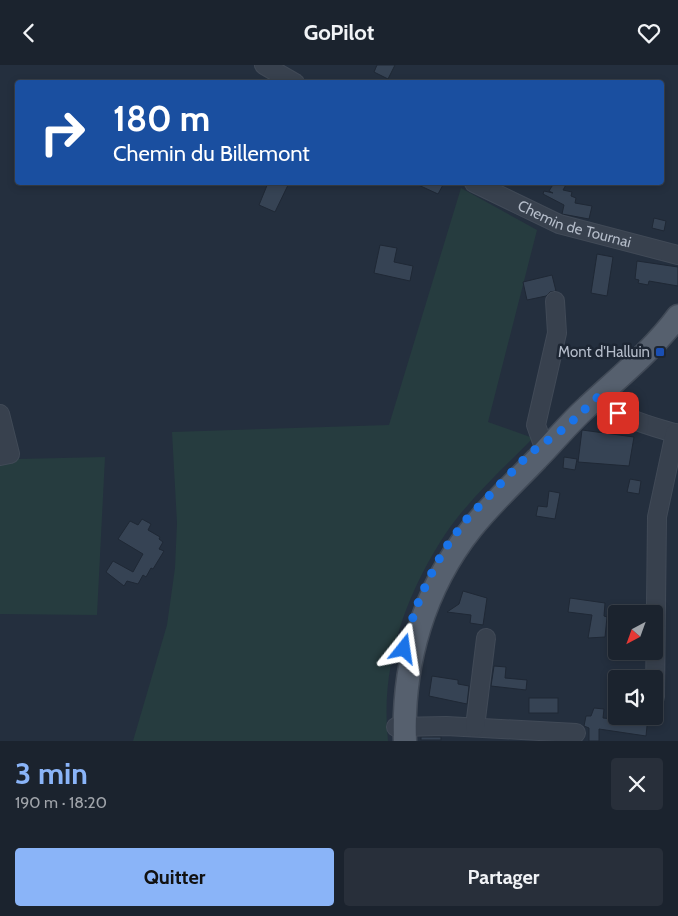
<!DOCTYPE html>
<html lang="fr">
<head>
<meta charset="utf-8">
<style>
	body { margin:0; font-family:Cabin,sans-serif; background:#282f3a; color:#f1f3f6; height:100vh; display:flex; flex-direction:column; font-size:19px; white-space:nowrap }
	* { box-sizing:border-box; margin:0 }
	p { font-size:16px; color:#a0a4aa }
	.icon { flex:none; width:28px; height:28px; fill:none; stroke:currentColor; stroke-width:2; stroke-linecap:round; stroke-linejoin:round }
	.map { position:relative; height:676px; overflow:hidden }
	.sheet { display:flex; flex-direction:column; background:#1b232e; flex:1 }
	.sheet>* { flex:none }
	.guide { position:absolute; left:15px; top:15px; width:649px; height:105px; border-radius:5px; box-shadow:0 2px 8px #0003,0 0 0 1px #39404a; background:#1a4fa0; color:#fff; overflow:hidden }
	.needle { width:32px; rotate:221deg }
	.tools { position:absolute; left:608px; top:540px; display:grid; gap:10px }
	.tools a { display:grid; place-items:center; width:55px; height:55px; border-radius:5px; background:#1b232e; box-shadow:0 2px 8px #0003,0 0 0 1px #39404a; font-size:25px }
	.pin { position:absolute; display:grid; place-items:center; width:42px; height:42px; color:#fff; margin:-21px; border-radius:10px; box-shadow:0 2px 8px #0006 }
	.me { position:absolute; width:55px; margin:-28px; rotate:15deg; stroke-linejoin:round; filter:drop-shadow(0 0 4px #0008) }
	.turn { display:flex; align-items:center; gap:18px; height:105px; padding:0 15px; font-size:22px }
	.turn .icon { width:65px; height:65px; stroke-width:2.5 }
	.turn b { display:block; font-size:35px; line-height:42px }
	.round { display:grid; place-items:center; flex:none; width:52px; height:52px; border-radius:5px; background:#282f3a }
	.headline { display:flex; align-items:center; justify-content:space-between; height:85px; padding:0 15px }
	h1 { font-size:30px; font-weight:800; line-height:38px; color:#8ab4f8 }
	.action { display:flex; gap:10px; margin-top:auto; padding:10px 15px }
	.action a { flex:1; height:58px; border-radius:5px; background:#8ab4f8; color:#111; font-size:20px; font-weight:800; line-height:58px; text-align:center }
	.action a+a { background:#282f3a; color:#f1f3f6 }
	header { display:flex; justify-content:space-between; align-items:center; height:65px; padding:0 15px; background:#1b232e; font-size:22px; font-weight:800 }
	.map>svg:first-child { display:block }
	.green { fill:#263c3f }
	.building { fill:#364354; stroke:#1f2835 }
	.lines { fill:none; stroke-linecap:round; stroke-linejoin:round }
	.minor-casing { stroke:#414a57; stroke-width:20 }
	.major-casing { stroke:#414a57; stroke-width:25 }
	.minor { stroke:#38414e; stroke-width:18 }
	.major { stroke:#56606e; stroke-width:22 }
	.route { stroke:#1a73e8; stroke-width:9; stroke-dasharray:0 16.2 }
	.transit-dot { fill:#1a4fb4; stroke:#1d2633; stroke-width:2 }
	.labels { text-anchor:middle; stroke-width:5; stroke-linejoin:round; paint-order:stroke }
	.street-label { font-size:15px; fill:#b4bcc9; stroke:#1d2633 }
	.poi-label { font-size:15px; fill:#b4bcc9; stroke:#1d2633; text-anchor:end }
</style>
</head>
<body>
<header><svg class="icon" aria-label="back" viewBox="0 0 24 24"><path d="M15 5l-7 7 7 7"/></svg>GoPilot<svg class="icon" aria-label="heart" viewBox="0 0 24 24"><path d="M12 20l-8-8c-3-5 5-10 8-4 3-6 11-1 8 4z"/></svg></header>
<div class="map">
<svg width="678" height="676" viewBox="0 0 678 676">
	<rect width="100%" height="100%" fill="#242f3e"/>
	<g class="green">
		<path d="M461,123L537,165L488,357L533,373C504,403 470,433 446,468C405,530 380,601 388,676H133L167,560L175,503L177,458L172,367L389,360Z"/>
		<path d="M105,392L97,550L0,549V398L18,394Z"/>
	</g>
	<g class="building">
		<path d="M377,0H395L388,14L374,7Z"/>
		<path d="M268,118H289L275,147L259,140Z"/>
		<path d="M414,118H444L438,129Z"/>
		<path d="M554,118H567L563,125L572,127L571,131L576,133L575,138L592,141L589,154L562,149L564,140L543,129L544,126L553,128L549,126Z"/>
		<path d="M654,153L666,156L664,166L652,163Z"/>
		<path d="M380,180L397,183L394,197L413,201L410,216L374,208Z"/>
		<path d="M597,189L613,192L607,231L591,228Z"/>
		<path d="M637,196L678,202V221L649,216L648,220L638,218L639,215L635,214Z"/>
		<path d="M552,210L556,226L550,227L546,231L527,235L523,217Z"/>
		<path d="M582,365L634,372L629,401L578,397Z"/>
		<path d="M564,392L577,394L575,405L563,403Z"/>
		<path d="M630,414L641,416L639,429L627,427Z"/>
		<path d="M549,426L560,428L555,454L536,451L538,441L547,442Z"/>
		<path d="M142,454L151,459L148,465L160,472L159,474L163,477L159,484L164,486L153,504L151,503L146,512L143,510L138,519L127,516L124,521L106,507L113,496L133,507L143,489L118,474L130,456L138,460Z"/>
		<path d="M463,526L487,533L483,560L470,558L471,550L447,547L459,539Z"/>
		<path d="M570,533L605,538L604,551L607,552L605,572L588,573L592,550L568,547Z"/>
		<path d="M494,601L506,602L505,613L527,615L526,625L491,621Z"/>
		<path d="M432,611L458,615V619L469,621L467,639L429,631Z"/>
		<rect x="529" y="633" width="29" height="15"/>
		<path d="M594,643L604,644L603,653L635,656L637,651H648L646,671L599,664V676H589V663L584,661L586,651H591Z"/>
		<rect x="421" y="672" width="20" height="3"/>
	</g>
	<g class="lines">
		<defs>
			<g id="minor">
				<path d="M264,0L295,18"/>
				<path id="s1" d="M474,118L559,159L678,190"/>
				<path d="M600,330C620,355 648,360 678,369"/>
				<path d="M0,349L10,389L0,391"/>
				<path d="M548,383L542,377L536,360L557,268L555,236"/>
				<path d="M655,632L657,452L675,368"/>
				<path d="M396,662L446,661L576,668"/>
				<path d="M475,662L486,573"/>
			</g>
			<path id="major" d="M405,676C402,599 424,523 472,463C492,438 515,417 537,394C554,377 569,358 587,342C618,313 653,285 678,251"/>
		</defs>
		<use href="#minor" class="minor-casing"/>
		<use href="#major" class="major-casing"/>
		<use href="#minor" class="minor"/>
		<use href="#major" class="major"/>
	</g>
	<g class="lines">
		<path class="route" d="M404,584L415,545L428,515L444,485L465,456L529,389L566,362L600,330L610,342L618,348"/>
	</g>
	<rect class="transit-dot" x="655" y="282" width="10" height="10" rx="2.5"/>
	<g class="labels">
		<g class="street-label">
			<text dy="5" stroke="none"><textPath href="#s1" startOffset="109">Chemin de Tournai</textPath></text>
		</g>
		<g class="poi-label">
			<text x="650" y="292">Mont d'Halluin</text>
		</g>
	</g>
</svg>
<div class="tools">
<a><svg class="needle" viewBox="-14 -14 28 28"><path d="M0-13l5 13h-10z" fill="#e53935"/><path d="M0 13l5-13h-10z" fill="#a0a4aa"/></svg></a>
<a><svg class="icon" aria-label="sound" viewBox="0 0 24 24"><path d="M4 9h4l5-4v14l-5-4H4zM17 9q2 3 0 6"/></svg></a>
</div>
<div class="pin" style="left:618px;top:348px;background:#d93025"><svg class="icon" aria-label="arrive" viewBox="0 0 24 24"><path d="M6 21V4h12l-3 4 3 4H6"/></svg></div>
<svg class="me" style="left:404px;top:584px" viewBox="-20 -20 40 40"><path d="M0-17L14 15 0 8-14 15z" fill="#1a73e8" stroke="#fff" stroke-width="4"/></svg>
<div class="guide">
<div class="turn"><svg class="icon" aria-label="right" viewBox="0 0 24 24"><path d="M7 20v-9h11M14 6l5 5-5 5"/></svg><div><b>180 m</b>Chemin du Billemont</div></div>
</div>
</div>
<section class="sheet">
<div class="headline"><div><h1>3 min</h1><p>190 m · 18:20</p></div><a class="round"><svg class="icon" aria-label="close" viewBox="0 0 24 24"><path d="M6 6l12 12M18 6L6 18"/></svg></a></div>
<div class="action"><a>Quitter</a><a>Partager</a></div>
</section>
</body>
</html>
